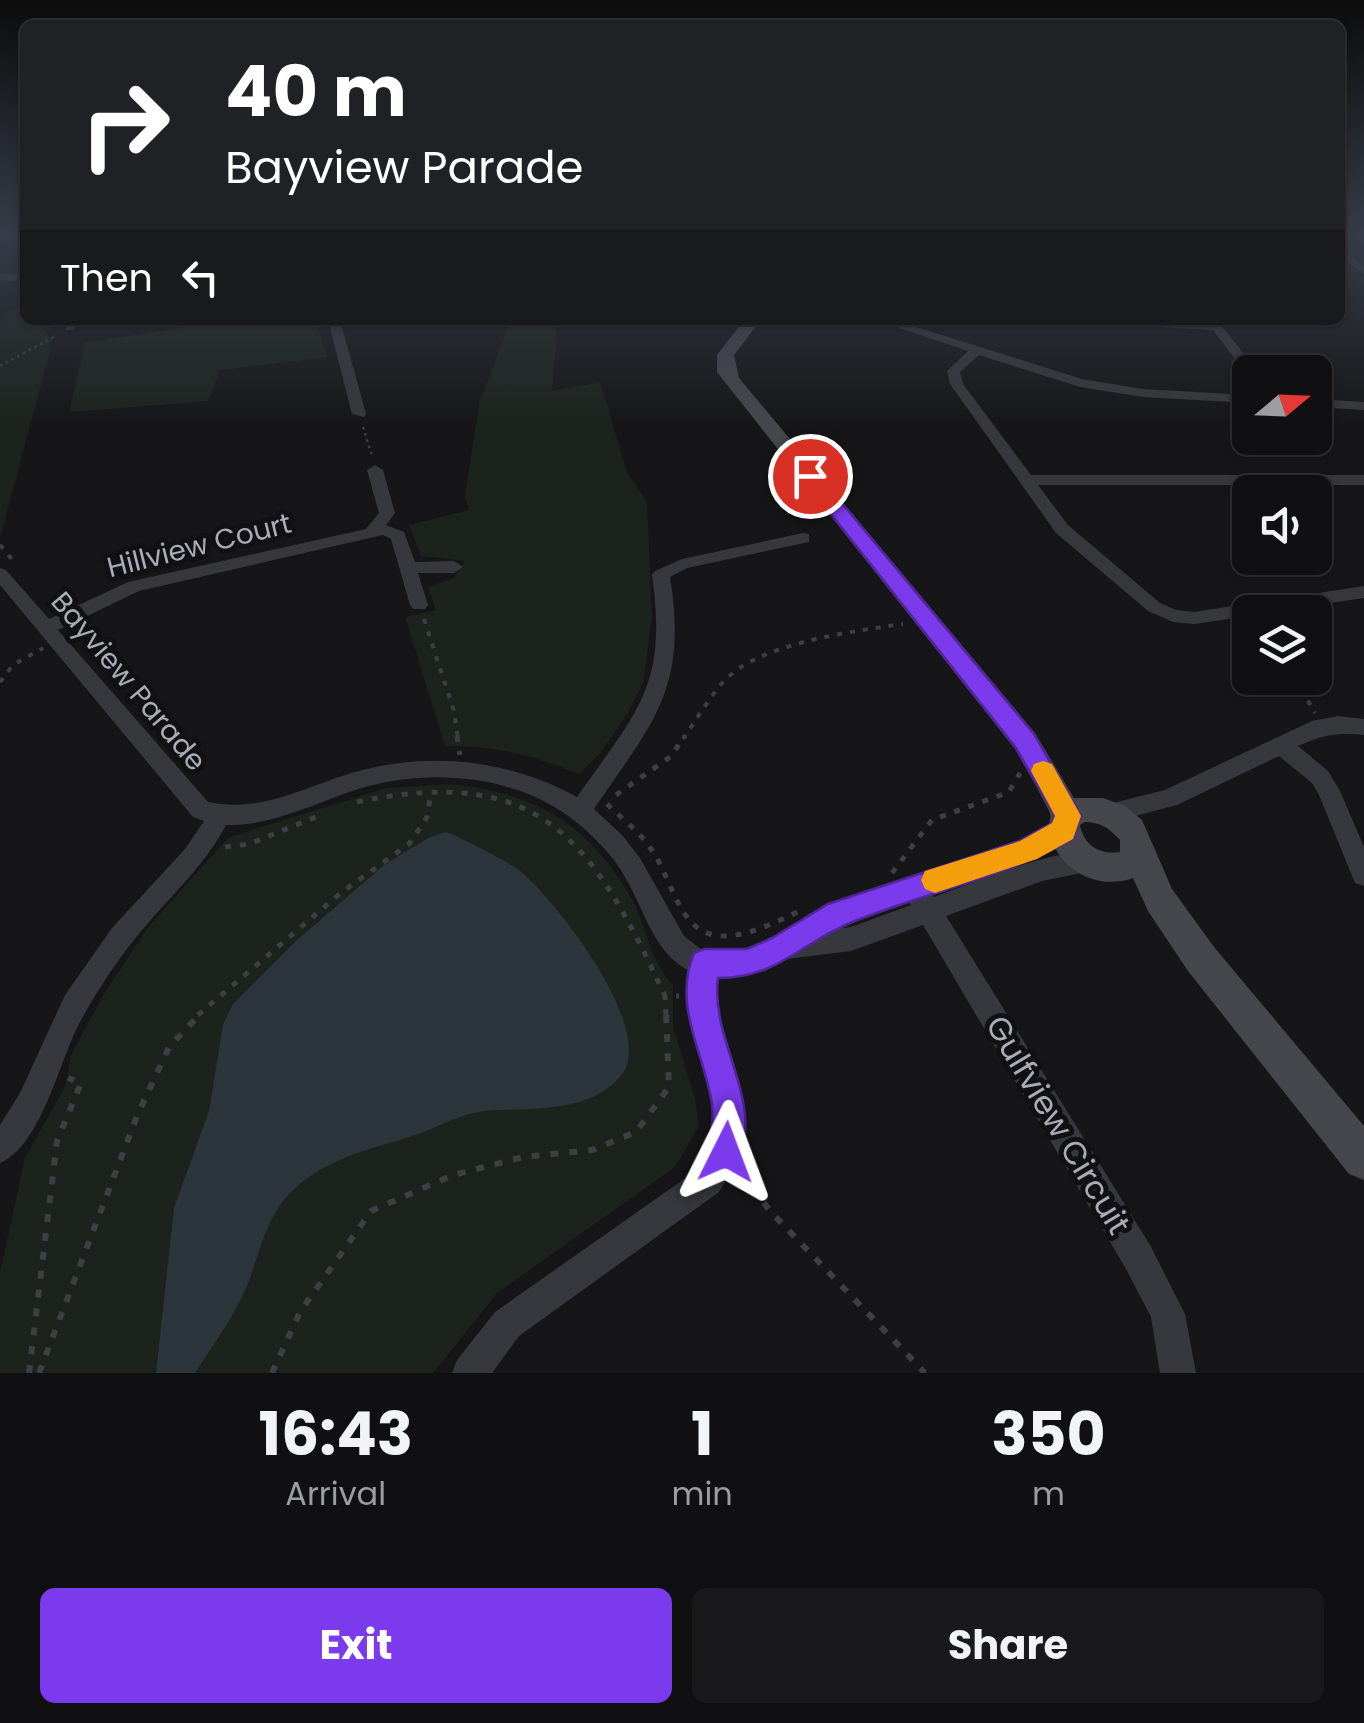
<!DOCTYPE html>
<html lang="en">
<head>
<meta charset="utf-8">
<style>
	body { margin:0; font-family:Poppins,sans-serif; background:#19191b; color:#f1f3f6; height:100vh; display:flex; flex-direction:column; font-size:38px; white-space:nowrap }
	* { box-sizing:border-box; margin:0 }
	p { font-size:32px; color:#9c9d9f }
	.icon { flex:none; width:55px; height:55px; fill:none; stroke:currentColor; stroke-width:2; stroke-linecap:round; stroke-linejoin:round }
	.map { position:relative; height:1373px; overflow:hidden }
	.sheet { display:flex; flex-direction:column; background:#101012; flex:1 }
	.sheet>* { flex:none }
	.hud { position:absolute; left:20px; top:20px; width:1325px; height:305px; border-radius:15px; box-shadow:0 2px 8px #0004,0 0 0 2px #303032; background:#202124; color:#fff; overflow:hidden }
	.needle { width:65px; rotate:71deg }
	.buttons { position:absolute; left:1232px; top:355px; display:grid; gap:20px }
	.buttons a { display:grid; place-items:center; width:100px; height:100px; border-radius:15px; background:#101012; box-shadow:0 2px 8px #0004,0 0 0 2px #303032; font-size:50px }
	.pin { position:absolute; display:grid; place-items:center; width:85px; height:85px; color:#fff; margin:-42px; border:5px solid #fff; border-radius:50%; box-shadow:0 2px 10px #0007 }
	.me { position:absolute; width:110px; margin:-55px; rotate:3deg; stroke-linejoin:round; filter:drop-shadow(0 0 8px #0008) }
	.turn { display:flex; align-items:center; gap:35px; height:210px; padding:0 40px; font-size:45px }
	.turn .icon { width:130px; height:130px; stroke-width:2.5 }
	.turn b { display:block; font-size:70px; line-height:85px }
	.then { display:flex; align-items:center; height:95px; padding:0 40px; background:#0003; gap:20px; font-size:38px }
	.eta { display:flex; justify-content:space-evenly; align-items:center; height:170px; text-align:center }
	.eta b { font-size:60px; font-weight:700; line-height:70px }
	.primary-button { display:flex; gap:20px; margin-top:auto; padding:20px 40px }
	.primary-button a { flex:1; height:115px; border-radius:15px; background:#7c3aed; color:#fff; font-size:40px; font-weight:700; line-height:115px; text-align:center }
	.primary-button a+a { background:#19191b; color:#f1f3f6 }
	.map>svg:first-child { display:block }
	.green { fill:#1c231d }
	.water { fill:#2c353c }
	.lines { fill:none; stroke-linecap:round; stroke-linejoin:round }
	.path-far3 { stroke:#3d3f44; stroke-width:2.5; stroke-dasharray:2.5 4; stroke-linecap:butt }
	.path-far2 { stroke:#3d3f44; stroke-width:4; stroke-dasharray:5 8; stroke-linecap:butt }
	.path-far1 { stroke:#3d3f44; stroke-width:5; stroke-dasharray:6 9; stroke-linecap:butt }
	.path { stroke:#3d3f44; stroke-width:6; stroke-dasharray:8 11; stroke-linecap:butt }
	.street { fill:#37383d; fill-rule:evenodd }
	.secondary { fill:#45474d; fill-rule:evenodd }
	.route { fill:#7c3aed; stroke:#51269a; stroke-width:2.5 }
	.slow { fill:#f59e0b }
	.labels { text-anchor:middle; stroke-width:10; stroke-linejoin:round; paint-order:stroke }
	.street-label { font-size:28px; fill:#a8adb8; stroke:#111113 }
	.near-street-label { font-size:32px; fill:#a8adb8; stroke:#111113 }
</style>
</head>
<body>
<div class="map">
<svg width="1364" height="1373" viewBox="0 0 1364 1373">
	<rect width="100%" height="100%" fill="#161618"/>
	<g class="green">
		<path d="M25,304V320H63L45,332L51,338V347L0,538V315Z"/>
		<path d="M232,320H315L328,357L220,370L208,401L69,412L85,343Z"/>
		<path d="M511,320H558L552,391L600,382L627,472L647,502L652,617L643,683L626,716L599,754L579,774C535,756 492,745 445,746L405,617L436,610L428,587L454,578L465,561L421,556L409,525L469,510L465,497L479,403Z"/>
		<path d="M452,784C534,794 584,820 629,894C647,923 648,959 673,985V1027L695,1099L699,1126L675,1167L497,1293L433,1373H0V1273L25,1158L65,1087L71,1055L104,994L149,926L229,837L387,788Z"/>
	</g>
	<path class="water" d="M446,832C457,835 510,863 519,870C555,899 660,1032 620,1077C586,1115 529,1107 484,1111C458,1114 436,1129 412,1136C372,1149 335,1156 301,1183C263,1213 262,1254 243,1295C230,1322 211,1348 195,1373H156L174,1208L209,1111L223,1025L233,1004L295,942L384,865L430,837Z"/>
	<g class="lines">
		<g class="path-far3">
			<path d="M0,366L57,335"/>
			<path d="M363,427L372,456"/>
		</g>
		<g class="path-far2">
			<path d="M0,545L16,564"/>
			<path d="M424,619L454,711L458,739"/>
			<path d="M1295,678L1315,713"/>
			<path d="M0,682L13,665L43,648"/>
			<path d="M683,739C696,720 709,698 724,681C759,643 854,631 903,624"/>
		</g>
		<g class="path-far1">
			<path d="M457,736L460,755"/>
			<path d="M616,795L670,757L685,736"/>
			<path d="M357,802C543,763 593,842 665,996"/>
			<path d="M607,804C621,818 640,832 651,849C667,871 674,905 693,924C723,953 774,922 804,909"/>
			<path d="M225,847L249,844L316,817"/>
			<path d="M892,873L932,820L1009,792L1020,773"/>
			<path d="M198,1015L342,892L409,844L427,817L431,792"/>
			<path d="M666,1015L665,996H679"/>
		</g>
		<g class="path">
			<path d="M741,1172L770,1211L925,1373"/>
			<path d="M29,1373L57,1141L81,1083L68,1078"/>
			<path d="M39,1373L137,1116L169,1047L201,1013"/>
			<path d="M272,1373L300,1312L371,1211L453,1175L523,1157L592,1150L636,1132L669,1087L666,1013"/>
		</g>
		<g class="street">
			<path d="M1340,248L1364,266V274L1340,256Z"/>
			<path d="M0,274L25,275V281L0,280Z"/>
			<path d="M66,320H78L74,330H66Z"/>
			<path d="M328,320H340L366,414L364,417L352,414Z"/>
			<path d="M876,320H894L1082,379L1143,389L1250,395V403L1143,397L1080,387L979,355L960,372L963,384L1031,475H1364V485H1038L1068,525L1160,603L1176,610L1194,612L1364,586V598L1270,612H1250V616L1194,624L1173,622L1148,611L1056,533L950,384L947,371L968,351Z"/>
			<path d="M1083,320L1207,323L1205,320H1217L1258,372L1247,375L1213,330L1089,323Z"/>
			<path d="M1315,399L1364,402V410L1315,407Z"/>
			<path d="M375,465L383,470L395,513L386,525L404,532L415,562L454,561L463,567L454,573H418L428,605L425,609H413L410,605L391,539L383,535L139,591L58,630L208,802C254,812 294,793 336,778C417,750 501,756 577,797C637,711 668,687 652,575L655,571L682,559L803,533L809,534V542L687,568L670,577C688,690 653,722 594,809L623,836L640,858L684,936L702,950L720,953L757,947L855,895L1004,847L1063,821L1071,824L1075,831C1063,854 958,883 930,891L934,897C968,885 1065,843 1096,854L1100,862L1096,870L1042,881L946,916L1150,1245L1185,1314L1196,1373H1160L1151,1317L1126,1269L923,925L851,951L787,959L743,977L716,979V1005L740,1083L746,1124L742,1147L727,1179L719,1192L519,1336L492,1373H452L457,1360L495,1312L697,1170C702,1161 709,1152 713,1142C731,1092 682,1027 690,971C654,954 645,911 626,879C618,863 606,850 593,837C533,776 437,765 358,789C314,803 274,826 226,825C206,863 177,890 149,922C122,953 98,988 79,1024C59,1062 41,1146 0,1163V1125L20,1093L65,995L112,928L185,849L204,821L193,817L0,585V568L6,570L49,619L128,582L366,529L379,513L367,470ZM907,899L911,905L851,927L836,929Z"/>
			<path d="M1338,716L1364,719V735C1337,732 1322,735 1298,746L1328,771L1340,791L1364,847V886L1355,883L1319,795L1312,783L1279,756L1177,805L1109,823L1101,820L1098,813L1101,806L1165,790L1312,721Z"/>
		</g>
		<path class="secondary" d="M744,320H761L734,355L739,378L1035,733L1074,798H1103L1125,806L1142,820L1172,889L1214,947L1364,1126V1180L1349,1174L1188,971L1148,911L1133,878C1097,891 1058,870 1049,832C1047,823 1053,819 1049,811C1039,790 1026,769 1015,749L717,372V355ZM1085,822C1100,822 1109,828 1120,840V852C1100,855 1084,846 1080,825Z"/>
	</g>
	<linearGradient id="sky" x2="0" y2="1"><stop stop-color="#0c0c0d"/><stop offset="0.55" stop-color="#363c48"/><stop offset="1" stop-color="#363c48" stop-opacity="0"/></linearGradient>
	<rect width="1364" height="428" fill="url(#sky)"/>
	<path class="route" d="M810,471L816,472L1034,734L1081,816L1073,839C1003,878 924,893 850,923C800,944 777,978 718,978C710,1043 765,1099 738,1164L726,1169L714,1164C706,1145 715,1124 712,1104C704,1052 672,1006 694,953L704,949H747L772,938L828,904L1019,841L1052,823L1055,816L1016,748L804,480L802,476Z"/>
	<path class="slow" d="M1043,761L1052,764L1081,816L1073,839L1037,859L935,893L925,889L921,880L925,871L1020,841L1052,823L1055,816L1031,771L1034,764Z"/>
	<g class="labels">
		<g class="street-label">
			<text transform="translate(199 545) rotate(-14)" y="10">Hillview Court</text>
			<text transform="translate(129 681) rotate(50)" y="10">Bayview Parade</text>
		</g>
		<g class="near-street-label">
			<text transform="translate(1058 1125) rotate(59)" y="11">Gulfview Circuit</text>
		</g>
	</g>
</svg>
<div class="buttons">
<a><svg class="needle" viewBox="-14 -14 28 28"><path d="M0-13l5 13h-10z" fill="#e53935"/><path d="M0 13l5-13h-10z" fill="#9c9d9f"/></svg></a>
<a><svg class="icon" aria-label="sound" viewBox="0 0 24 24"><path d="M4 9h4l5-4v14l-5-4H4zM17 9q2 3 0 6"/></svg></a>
<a><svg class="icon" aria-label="layers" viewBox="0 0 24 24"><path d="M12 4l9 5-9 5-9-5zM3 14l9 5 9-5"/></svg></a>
</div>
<div class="pin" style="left:810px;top:476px;background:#d93025"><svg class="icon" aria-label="arrive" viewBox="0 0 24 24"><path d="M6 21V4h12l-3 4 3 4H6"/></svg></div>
<svg class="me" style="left:726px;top:1152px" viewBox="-20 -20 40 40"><path d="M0-17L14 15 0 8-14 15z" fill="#7c3aed" stroke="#fff" stroke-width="4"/></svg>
<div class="hud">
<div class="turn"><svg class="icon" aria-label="right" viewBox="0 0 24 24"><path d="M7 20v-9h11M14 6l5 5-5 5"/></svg><div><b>40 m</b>Bayview Parade</div></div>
<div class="then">Then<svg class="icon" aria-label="left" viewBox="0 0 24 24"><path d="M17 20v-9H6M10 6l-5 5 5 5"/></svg></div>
</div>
</div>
<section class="sheet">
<div class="eta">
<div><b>16:43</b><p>Arrival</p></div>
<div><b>1</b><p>min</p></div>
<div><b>350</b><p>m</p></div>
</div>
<div class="primary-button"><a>Exit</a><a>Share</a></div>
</section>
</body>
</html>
